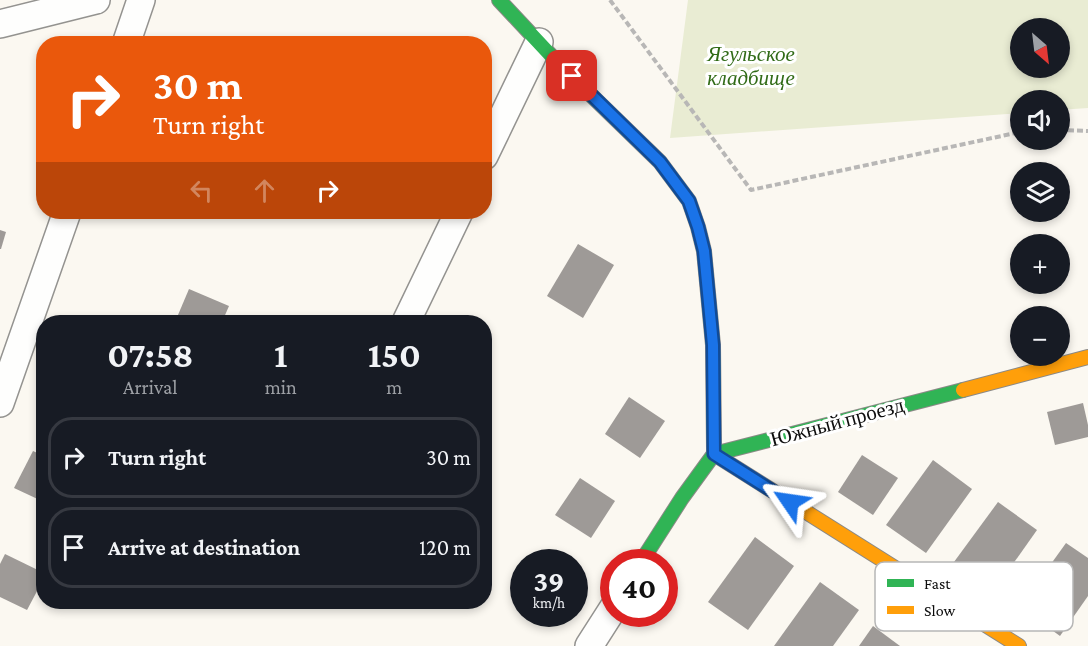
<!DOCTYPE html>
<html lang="en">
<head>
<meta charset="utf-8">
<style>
	body { margin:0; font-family:"Crimson Pro",serif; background:#20242c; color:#f1f3f6; height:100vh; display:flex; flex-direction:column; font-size:22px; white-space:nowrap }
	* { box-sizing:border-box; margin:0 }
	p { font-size:20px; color:#9ea1a6 }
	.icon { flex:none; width:33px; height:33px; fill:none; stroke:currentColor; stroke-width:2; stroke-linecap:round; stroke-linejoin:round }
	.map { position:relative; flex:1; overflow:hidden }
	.sheet { position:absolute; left:36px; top:315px; width:456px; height:294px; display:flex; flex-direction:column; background:#171b24; border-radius:24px; box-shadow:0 3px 9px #0003 }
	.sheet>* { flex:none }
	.guide { position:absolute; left:36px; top:36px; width:456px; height:183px; border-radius:24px; box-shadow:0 3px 9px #0003; background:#ea580c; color:#fff; overflow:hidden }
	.needle { width:39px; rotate:152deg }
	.fabs { position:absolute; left:1010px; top:18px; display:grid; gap:12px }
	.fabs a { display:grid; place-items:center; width:60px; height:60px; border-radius:50%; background:#171b24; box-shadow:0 3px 9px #0003; font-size:30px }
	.speed { position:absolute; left:510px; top:549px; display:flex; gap:12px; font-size:30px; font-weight:700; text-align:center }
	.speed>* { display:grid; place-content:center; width:78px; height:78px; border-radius:50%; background:#171b24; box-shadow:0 3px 9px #0003; line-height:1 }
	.speed small { font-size:15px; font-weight:400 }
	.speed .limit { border:9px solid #d22; background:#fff; color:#111 }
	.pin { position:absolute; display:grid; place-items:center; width:51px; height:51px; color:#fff; margin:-26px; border-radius:12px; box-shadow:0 3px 9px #0006 }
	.me { position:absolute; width:66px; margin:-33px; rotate:302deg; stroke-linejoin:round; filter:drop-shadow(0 0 4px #0008) }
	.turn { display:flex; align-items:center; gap:21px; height:126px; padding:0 18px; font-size:27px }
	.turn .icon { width:78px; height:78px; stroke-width:2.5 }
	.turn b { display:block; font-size:42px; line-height:51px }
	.lanes { display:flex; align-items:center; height:57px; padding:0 18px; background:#0003; justify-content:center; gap:30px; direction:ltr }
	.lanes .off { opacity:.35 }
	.eta { display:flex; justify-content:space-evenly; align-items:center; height:102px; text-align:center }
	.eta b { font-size:36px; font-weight:700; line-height:42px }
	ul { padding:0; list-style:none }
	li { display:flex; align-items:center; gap:18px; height:81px; margin:0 12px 9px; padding:0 6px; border:3px solid #363941; border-radius:24px }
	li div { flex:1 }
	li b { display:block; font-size:22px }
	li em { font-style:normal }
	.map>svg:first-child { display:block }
	.cemetery { fill:#e9ecd3; fill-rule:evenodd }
	.building { fill:#9e9a97 }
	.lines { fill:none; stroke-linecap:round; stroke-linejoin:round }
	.street-casing { stroke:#949390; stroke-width:30 }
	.fast-casing { stroke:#8b8986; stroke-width:16 }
	.slow-casing { stroke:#8b8986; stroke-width:16 }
	.path { stroke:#b8b7b6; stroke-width:4; stroke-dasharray:6 3; stroke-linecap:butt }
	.street { stroke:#fefefd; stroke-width:27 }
	.fast { stroke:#30b455; stroke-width:14 }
	.slow { stroke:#ff9f0a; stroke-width:14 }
	.route-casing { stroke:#114b97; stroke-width:15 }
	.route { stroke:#1a73e8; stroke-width:10 }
	.labels { text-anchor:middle; stroke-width:6; stroke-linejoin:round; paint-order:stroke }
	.park-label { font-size:21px; font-style:italic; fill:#316b17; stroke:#fff }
	.street-label { font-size:21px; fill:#0d0d0d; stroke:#fff }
	.key { fill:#fff; stroke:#b6b6b6; stroke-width:1.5 }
	.key-label { font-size:16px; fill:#0d0d0d }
</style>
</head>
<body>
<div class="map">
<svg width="1088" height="646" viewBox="0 0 1088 646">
	<rect width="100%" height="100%" fill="#fbf8f1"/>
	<path class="cemetery" d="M688,0H1088V108L1059,110V100H1020V113L670,138ZM1020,28H1059V68H1020Z"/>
	<g class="building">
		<path d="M0,230L6,232L1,249H0Z"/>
		<path d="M578,244L614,265L583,318L547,296Z"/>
		<path d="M189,289L229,306L222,322H175Z"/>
		<path d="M629,397L665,421L640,458L605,434Z"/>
		<path d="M1083,403L1088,425V437L1055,445L1047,412Z"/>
		<path d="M33,451L44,456V502L14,488Z"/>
		<path d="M862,455L898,478L873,515L838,492Z"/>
		<path d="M933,460L972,489L926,553L886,525Z"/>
		<path d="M580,478L615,501L591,538L555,515Z"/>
		<path d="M998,502L1037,530L991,595L951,566Z"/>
		<path d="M755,537L794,566L748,630L708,602Z"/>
		<path d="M1066,543L1088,558V596L1060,636L1020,607Z"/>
		<path d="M5,554L44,573V578L27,610L0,597V564Z"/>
		<path d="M820,582L859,610L833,646H774Z"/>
		<path d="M873,626L900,646H859Z"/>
	</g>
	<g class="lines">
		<defs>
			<g id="street">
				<path d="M0,24L96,0"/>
				<path d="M126,44L141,0"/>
				<path d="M484,156L539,42"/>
				<path d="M406,322L459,212"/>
				<path d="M0,403L67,212"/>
				<path d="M589,646L614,607"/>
			</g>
			<g id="fast">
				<path d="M499,0L557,62L660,162L689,201L698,227L704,251L713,345L714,449"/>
				<path d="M641,562L682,498L714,454L963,390"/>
			</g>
			<g id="slow">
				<path d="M963,390L1088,357"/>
				<path d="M714,449V454L1019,646"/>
			</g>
		</defs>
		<use href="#street" class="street-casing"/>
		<use href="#fast" class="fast-casing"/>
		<use href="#slow" class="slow-casing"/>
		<g class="path">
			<path d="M610,0L751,190L1020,132"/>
			<path d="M1059,130L1088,131"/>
		</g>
		<use href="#street" class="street"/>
		<use href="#fast" class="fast"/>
		<use href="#slow" class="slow"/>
	</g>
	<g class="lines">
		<defs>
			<path id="route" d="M572,76L660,162L689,201L698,227L704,251L713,345L714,454L790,502"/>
		</defs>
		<use href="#route" class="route-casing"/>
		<use href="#route" class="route"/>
	</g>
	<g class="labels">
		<g class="park-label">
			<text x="751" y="61">Ягульское<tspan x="751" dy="24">кладбище</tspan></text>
		</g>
		<g class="street-label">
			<text transform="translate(837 422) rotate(-15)" y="7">Южный проезд</text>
		</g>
	</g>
	<rect x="875" y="562" width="198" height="69" rx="9" class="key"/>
	<rect x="887" y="579" width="27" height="8" fill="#30b455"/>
	<rect x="887" y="606" width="27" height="8" fill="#ff9f0a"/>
	<g class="key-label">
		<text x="924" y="589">Fast</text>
		<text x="924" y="616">Slow</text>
	</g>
</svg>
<div class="fabs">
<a><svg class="needle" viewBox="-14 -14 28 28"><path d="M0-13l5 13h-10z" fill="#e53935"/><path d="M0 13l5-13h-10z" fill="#9ea1a6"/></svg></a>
<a><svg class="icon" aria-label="sound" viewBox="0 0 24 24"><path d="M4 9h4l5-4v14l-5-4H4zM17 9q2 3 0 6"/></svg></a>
<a><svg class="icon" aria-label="layers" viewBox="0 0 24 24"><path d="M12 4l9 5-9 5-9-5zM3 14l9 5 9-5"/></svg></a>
<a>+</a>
<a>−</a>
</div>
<div class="speed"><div>39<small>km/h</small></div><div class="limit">40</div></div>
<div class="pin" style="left:572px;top:76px;background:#d93025"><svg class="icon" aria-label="arrive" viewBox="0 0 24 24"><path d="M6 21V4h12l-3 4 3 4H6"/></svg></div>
<svg class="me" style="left:790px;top:502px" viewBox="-20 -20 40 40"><path d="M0-17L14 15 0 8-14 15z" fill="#1a73e8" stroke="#fff" stroke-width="4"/></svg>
<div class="guide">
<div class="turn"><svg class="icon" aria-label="right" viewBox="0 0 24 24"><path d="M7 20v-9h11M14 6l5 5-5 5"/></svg><div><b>30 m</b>Turn right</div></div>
<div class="lanes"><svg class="icon off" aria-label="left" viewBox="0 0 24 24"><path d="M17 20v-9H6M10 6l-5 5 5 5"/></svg><svg class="icon off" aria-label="ahead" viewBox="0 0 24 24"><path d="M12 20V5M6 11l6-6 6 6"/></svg><svg class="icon" aria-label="right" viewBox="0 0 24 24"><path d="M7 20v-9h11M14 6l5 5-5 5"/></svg></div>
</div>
<section class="sheet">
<div class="eta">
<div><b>07:58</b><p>Arrival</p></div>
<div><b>1</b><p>min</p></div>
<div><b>150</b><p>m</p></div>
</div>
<ul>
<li><svg class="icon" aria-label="right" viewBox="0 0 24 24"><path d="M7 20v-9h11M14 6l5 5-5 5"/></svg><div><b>Turn right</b></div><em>30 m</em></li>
<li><svg class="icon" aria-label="arrive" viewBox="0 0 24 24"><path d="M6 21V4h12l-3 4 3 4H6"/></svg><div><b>Arrive at destination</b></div><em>120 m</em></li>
</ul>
</section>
</div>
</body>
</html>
